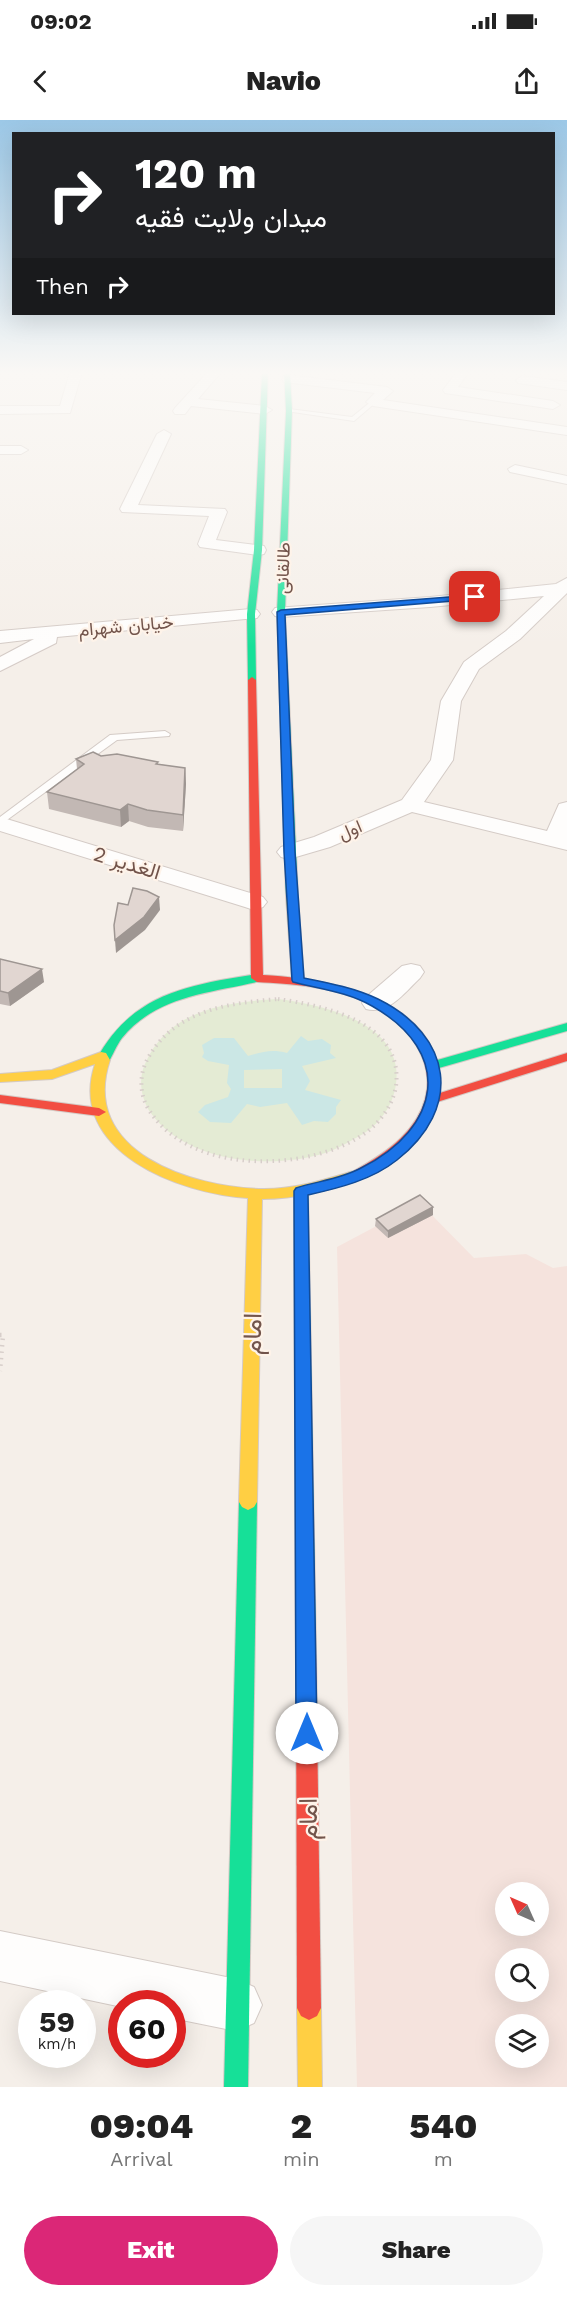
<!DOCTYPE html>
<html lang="en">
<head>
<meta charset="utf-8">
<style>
	body { margin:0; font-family:"Work Sans",Vazirmatn,sans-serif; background:#f6f6f6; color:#222; height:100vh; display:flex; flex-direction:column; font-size:22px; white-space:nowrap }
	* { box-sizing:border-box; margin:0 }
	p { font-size:20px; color:#767676 }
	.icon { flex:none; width:33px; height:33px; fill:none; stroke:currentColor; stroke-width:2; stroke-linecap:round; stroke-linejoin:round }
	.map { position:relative; height:1967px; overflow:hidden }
	.drawer { display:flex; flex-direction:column; background:#fff; flex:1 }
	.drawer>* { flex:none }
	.banner { position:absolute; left:12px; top:12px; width:543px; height:183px; border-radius:0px; box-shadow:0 6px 24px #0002; background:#202124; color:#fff; overflow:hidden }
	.needle { width:39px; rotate:315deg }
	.tools { position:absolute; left:495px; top:1762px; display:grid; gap:12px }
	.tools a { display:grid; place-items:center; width:54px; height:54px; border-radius:50%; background:#fff; box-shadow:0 6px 24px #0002; font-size:30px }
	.speed { position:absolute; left:18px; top:1870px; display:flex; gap:12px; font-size:30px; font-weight:700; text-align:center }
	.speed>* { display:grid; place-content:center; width:78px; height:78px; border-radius:50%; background:#fff; box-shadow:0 6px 24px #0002; line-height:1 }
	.speed small { font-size:15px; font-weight:400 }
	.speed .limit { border:9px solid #d22; background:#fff; color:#111 }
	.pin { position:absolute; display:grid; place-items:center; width:51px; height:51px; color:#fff; margin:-26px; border-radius:12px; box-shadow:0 3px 9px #0006 }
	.me { position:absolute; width:66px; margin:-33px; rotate:0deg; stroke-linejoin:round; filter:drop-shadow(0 0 4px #0008) }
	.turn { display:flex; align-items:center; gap:21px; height:126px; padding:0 24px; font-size:27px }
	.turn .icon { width:78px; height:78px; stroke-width:2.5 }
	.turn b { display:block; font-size:42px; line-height:51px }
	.then { display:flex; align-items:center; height:57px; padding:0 24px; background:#0003; gap:12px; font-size:22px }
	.eta { display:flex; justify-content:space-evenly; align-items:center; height:102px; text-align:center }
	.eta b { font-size:36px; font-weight:800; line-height:42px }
	.primary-button { display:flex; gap:12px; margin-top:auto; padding:12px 24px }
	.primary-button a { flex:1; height:69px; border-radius:36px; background:#db2777; color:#fff; font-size:24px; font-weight:800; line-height:69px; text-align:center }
	.primary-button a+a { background:#f6f6f6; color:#222 }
	.status { display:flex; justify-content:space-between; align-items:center; height:42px; padding:0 30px; background:#fff; direction:ltr }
	.status svg { height:16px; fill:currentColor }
	header { display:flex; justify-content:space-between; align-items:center; height:78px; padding:0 24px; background:#fff; font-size:27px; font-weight:800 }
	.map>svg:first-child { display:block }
	.commercial { fill:#f5e3dd; fill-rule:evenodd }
	.green { fill:#e4ebd4 }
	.water { fill:#cbe7e5; fill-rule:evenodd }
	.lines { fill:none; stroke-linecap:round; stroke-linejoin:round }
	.lane-casing { stroke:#d4cbc6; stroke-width:2 }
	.street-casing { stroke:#d4cbc6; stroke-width:2 }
	.fast-casing { stroke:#d4cac5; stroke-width:2 }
	.slow-casing { stroke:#d4cac5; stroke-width:2 }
	.jam-casing { stroke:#d4cac5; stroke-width:2 }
	.path-far1 { stroke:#d7ceca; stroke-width:4; stroke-dasharray:1.5 4.5; stroke-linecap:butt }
	.path { stroke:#d7ceca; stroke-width:4.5; stroke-dasharray:1.5 5; stroke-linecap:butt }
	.lane { fill:#fefdfc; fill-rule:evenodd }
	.street { fill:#fefdfc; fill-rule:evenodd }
	.fast { fill:#16e098; fill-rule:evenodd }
	.slow { fill:#ffcf43; fill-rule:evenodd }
	.jam { fill:#f24e42; fill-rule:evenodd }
	.wall { fill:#c2b8b4 }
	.shaded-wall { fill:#9e9692 }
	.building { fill:#e1d6d1; stroke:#9e9692; stroke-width:1.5 }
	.route { fill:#1a73e8; stroke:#114b97; stroke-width:1.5 }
	.labels { text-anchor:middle; stroke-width:4.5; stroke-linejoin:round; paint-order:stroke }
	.far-street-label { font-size:18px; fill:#72544b; stroke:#fef3e9 }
	.street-label { font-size:21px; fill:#72544b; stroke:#fef3e9 }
	.near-street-label { font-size:26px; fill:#72544b; stroke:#fef3e9 }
</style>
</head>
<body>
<div class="status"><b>09:02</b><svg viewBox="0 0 49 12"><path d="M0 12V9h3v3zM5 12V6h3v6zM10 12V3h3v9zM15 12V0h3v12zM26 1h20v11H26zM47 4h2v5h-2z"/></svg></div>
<header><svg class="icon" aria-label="back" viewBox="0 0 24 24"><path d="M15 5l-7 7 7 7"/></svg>Navio<svg class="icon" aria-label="share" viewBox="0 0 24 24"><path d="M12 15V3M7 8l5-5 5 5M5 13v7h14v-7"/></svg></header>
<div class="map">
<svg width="567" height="1967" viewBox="0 0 567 1967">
	<rect width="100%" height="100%" fill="#f5efe9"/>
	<path class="commercial" d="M420,1083L474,1138L526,1134L553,1148L567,1146V1967H357L337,1127ZM506,1773H538V1806H506ZM506,1839H538V1872H506ZM506,1905H538V1938H506Z"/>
	<path class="green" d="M278,879C317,884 389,899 396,947C400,978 382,1006 354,1019C345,1024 335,1030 325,1033C270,1050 186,1043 150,992C141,978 138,959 145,944C168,890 225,882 278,879Z"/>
	<path class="water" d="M301,916L308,921L322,919L331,925L330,933L336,938L302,946L310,961L305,970L341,980L336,987V994L328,1002L314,1001L302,1005L287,983L260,987L247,984L231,1003L210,1002L198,992L205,985L228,977L231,969L227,963L229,945L208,941L202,937L204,933L202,925L214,918H234L248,936C262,932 272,929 287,933ZM282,949V968H244V950Z"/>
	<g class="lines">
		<defs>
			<g id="lane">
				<path d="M373,280L375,283L354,301L286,291L289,289L352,297Z"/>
				<path d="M165,611L170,614L169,616L117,620L0,705V697L110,615Z"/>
			</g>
			<g id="street">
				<path d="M70,252H82L70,293L0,294V286H60Z"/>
				<path d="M208,252H221L198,279L265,286L272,290L265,294L191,286L185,294H175L173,291L175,288Z"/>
				<path d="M457,252H469L458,267L553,281L560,285L553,289L445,273L443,270Z"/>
				<path d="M288,255L387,267L393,271L383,280L567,307V315L373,286L366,282L375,273L284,262L282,259L284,256Z"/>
				<path d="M522,256L567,262V270L518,263L516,260Z"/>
				<path d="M164,310L171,314L138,385L225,389L227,392L216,420L264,426L266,430L264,434L258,435L200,427L198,424L209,396L122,392L120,389L157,314Z"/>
				<path d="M0,326H21L28,330L21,334H0Z"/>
				<path d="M515,345L567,356V364L510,352L508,349Z"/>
				<path d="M567,458V473L520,519L479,549L461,581L453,640L424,682L547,711L559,684L567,682V730L412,692L330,727L289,739L281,737L277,732L281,727L314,717L402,680L431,640L441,581L464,542L506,511L544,476L430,487L281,497L275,496L272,492L275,488L430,477L556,464Z"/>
				<path d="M251,489L257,490L260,494L257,498L57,517L56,523L0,551V537L34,519L0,523V511Z"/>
				<path d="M0,697L263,777L267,782L263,787L254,790L245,787L0,711Z"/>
				<path d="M411,844L420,846L424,852L420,858C405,872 389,895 366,889L362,883L366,877L402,846Z"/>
				<path d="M0,1811L236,1859L254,1867L262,1885L254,1903L236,1911L172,1898V1884H122V1887L0,1861Z"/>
			</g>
			<g id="fast">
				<path d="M262,252H268L262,430L255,494L256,560L252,563L248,560L247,494L254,430Z"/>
				<path d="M284,252H290L292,291L285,492L298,776L292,779L286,776L277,492L286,291Z"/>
				<path d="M257,854L261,855L263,858L261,861C211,873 157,875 122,918C116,926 113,935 108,943H98L96,940C132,873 188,865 257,854Z"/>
				<path d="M567,903V911L432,950L425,946L427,943Z"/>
				<path d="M301,1066L306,1067L308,1071L316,1532L313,1538L306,1541L299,1538L296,1532L294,1071L296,1067Z"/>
				<path d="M248,1374L254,1377L257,1382L248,1967H224L239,1382L242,1377Z"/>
			</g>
			<g id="slow">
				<path d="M292,773L298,776L304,860L298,864L292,860L286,776Z"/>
				<path d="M101,932L106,933L110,940C79,1032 192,1068 264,1069C297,1069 326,1059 357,1050L364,1055L362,1058C329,1070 297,1079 262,1079L257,1382L254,1387L248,1390L242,1387L239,1382L248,1078C180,1074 66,1031 95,944L52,959L0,962V954L52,950Z"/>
				<path d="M309,1876L317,1880L321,1888L322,1967H298L297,1888L301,1880Z"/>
			</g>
			<g id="jam">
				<path d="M252,557L256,560L263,855C334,859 445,880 440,973L567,933V941L437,982C424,1016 393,1050 357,1060L352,1058L350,1055L352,1052C370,1042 387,1032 401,1018C454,966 420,905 361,880C328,866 292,864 257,862L251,858L248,560Z"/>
				<path d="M0,975L99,988L106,992L99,996L0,983Z"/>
				<path d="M306,1523L313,1526L316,1532L321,1888L317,1896L309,1900L301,1896L297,1888L296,1532L299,1526Z"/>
			</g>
		</defs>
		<use href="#lane" class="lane-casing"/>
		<use href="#street" class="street-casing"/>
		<use href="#fast" class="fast-casing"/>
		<use href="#slow" class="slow-casing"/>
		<use href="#jam" class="jam-casing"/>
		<path class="path-far1" d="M278,879C325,886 404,902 396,966C393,984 382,1000 368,1011C312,1053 190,1056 149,990C139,974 139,954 148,938C175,890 228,883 278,879Z"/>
		<path class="path" d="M0,1215H3L0,1251"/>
		<use href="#lane" class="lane"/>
		<use href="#street" class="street"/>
		<use href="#fast" class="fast"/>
		<use href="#slow" class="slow"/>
		<use href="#jam" class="jam"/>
	</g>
	<g class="wall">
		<path d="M101,636L158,642V644L185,648L186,664L183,711L148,707L129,701L121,707L49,689L47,672L77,649L76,639Z"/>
		<path d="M0,839L44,862L10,886L0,884Z"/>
		<path d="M433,1095L388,1118L375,1106L376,1099Z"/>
	</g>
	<g class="shaded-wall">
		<path d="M185,648L186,664L183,711V695Z"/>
		<path d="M128,684L129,701L121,707L120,690Z"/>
		<path d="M159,777L160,790L145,810L116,833L115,820Z"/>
		<path d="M42,849L44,862L10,886L8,873Z"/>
		<path d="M433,1087V1095L388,1118V1111Z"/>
	</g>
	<g class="building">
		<path d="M93,632L101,636L117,634L158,642L156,644L185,648L183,695L147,690L128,684L120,690L47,672L84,644L76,639Z"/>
		<path d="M133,768L147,771L159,777L144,797L115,820L114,805L118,783L128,785Z"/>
		<path d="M0,839L42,849L8,873L0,871Z"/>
		<path d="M420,1075L433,1087L388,1111L376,1099Z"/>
	</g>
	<linearGradient id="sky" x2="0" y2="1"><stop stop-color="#9cc8e7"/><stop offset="0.48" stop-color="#faf8f5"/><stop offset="1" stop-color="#faf8f5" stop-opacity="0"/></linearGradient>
	<rect width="567" height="527" fill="url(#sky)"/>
	<path class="route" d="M475,475H477V479L285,495L295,732L304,858C329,863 355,868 378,879C453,916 463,988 397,1040C372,1060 339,1068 308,1075L317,1613L314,1620L307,1623L299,1620L296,1613L294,1071L296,1068C318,1061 341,1059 361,1048C441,1008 455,933 372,886C348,872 320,869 293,862L292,860L284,732L277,492L281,490Z"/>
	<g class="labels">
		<g class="far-street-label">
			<text transform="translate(283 448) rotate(-88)" y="6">طالقانی</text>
			<text transform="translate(126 506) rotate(-5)" y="6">خیابان شهرام</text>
			<text transform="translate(350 710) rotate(-23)" y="6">اول</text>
		</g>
		<g class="street-label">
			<text transform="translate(127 743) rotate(17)" y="7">2 الغدیر</text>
		</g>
		<g class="near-street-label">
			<text transform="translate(252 1214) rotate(-89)" y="9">امام</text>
			<text transform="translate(308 1699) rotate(-91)" y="9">امام</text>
		</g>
	</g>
</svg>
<div class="tools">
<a><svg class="needle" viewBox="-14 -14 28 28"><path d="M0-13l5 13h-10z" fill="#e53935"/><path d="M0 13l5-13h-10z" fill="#767676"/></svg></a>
<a><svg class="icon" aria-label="search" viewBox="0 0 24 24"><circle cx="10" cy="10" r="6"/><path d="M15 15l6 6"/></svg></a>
<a><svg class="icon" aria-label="layers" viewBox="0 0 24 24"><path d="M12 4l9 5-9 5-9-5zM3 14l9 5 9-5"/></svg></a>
</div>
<div class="speed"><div>59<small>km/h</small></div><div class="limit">60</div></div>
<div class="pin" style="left:475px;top:477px;background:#d93025"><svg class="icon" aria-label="arrive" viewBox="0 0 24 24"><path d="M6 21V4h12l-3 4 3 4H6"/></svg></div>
<svg class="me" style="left:307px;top:1613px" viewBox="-20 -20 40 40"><circle r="19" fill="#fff"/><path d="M0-13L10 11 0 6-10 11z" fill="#1a73e8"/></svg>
<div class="banner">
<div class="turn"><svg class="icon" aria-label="right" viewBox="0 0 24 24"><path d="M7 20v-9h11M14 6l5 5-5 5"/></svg><div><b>120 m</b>میدان ولایت فقیه</div></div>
<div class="then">Then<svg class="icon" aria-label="right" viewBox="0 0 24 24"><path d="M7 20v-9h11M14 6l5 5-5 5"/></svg></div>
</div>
</div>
<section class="drawer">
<div class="eta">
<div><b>09:04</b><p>Arrival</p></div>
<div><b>2</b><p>min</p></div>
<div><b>540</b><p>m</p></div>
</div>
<div class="primary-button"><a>Exit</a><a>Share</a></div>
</section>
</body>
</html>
